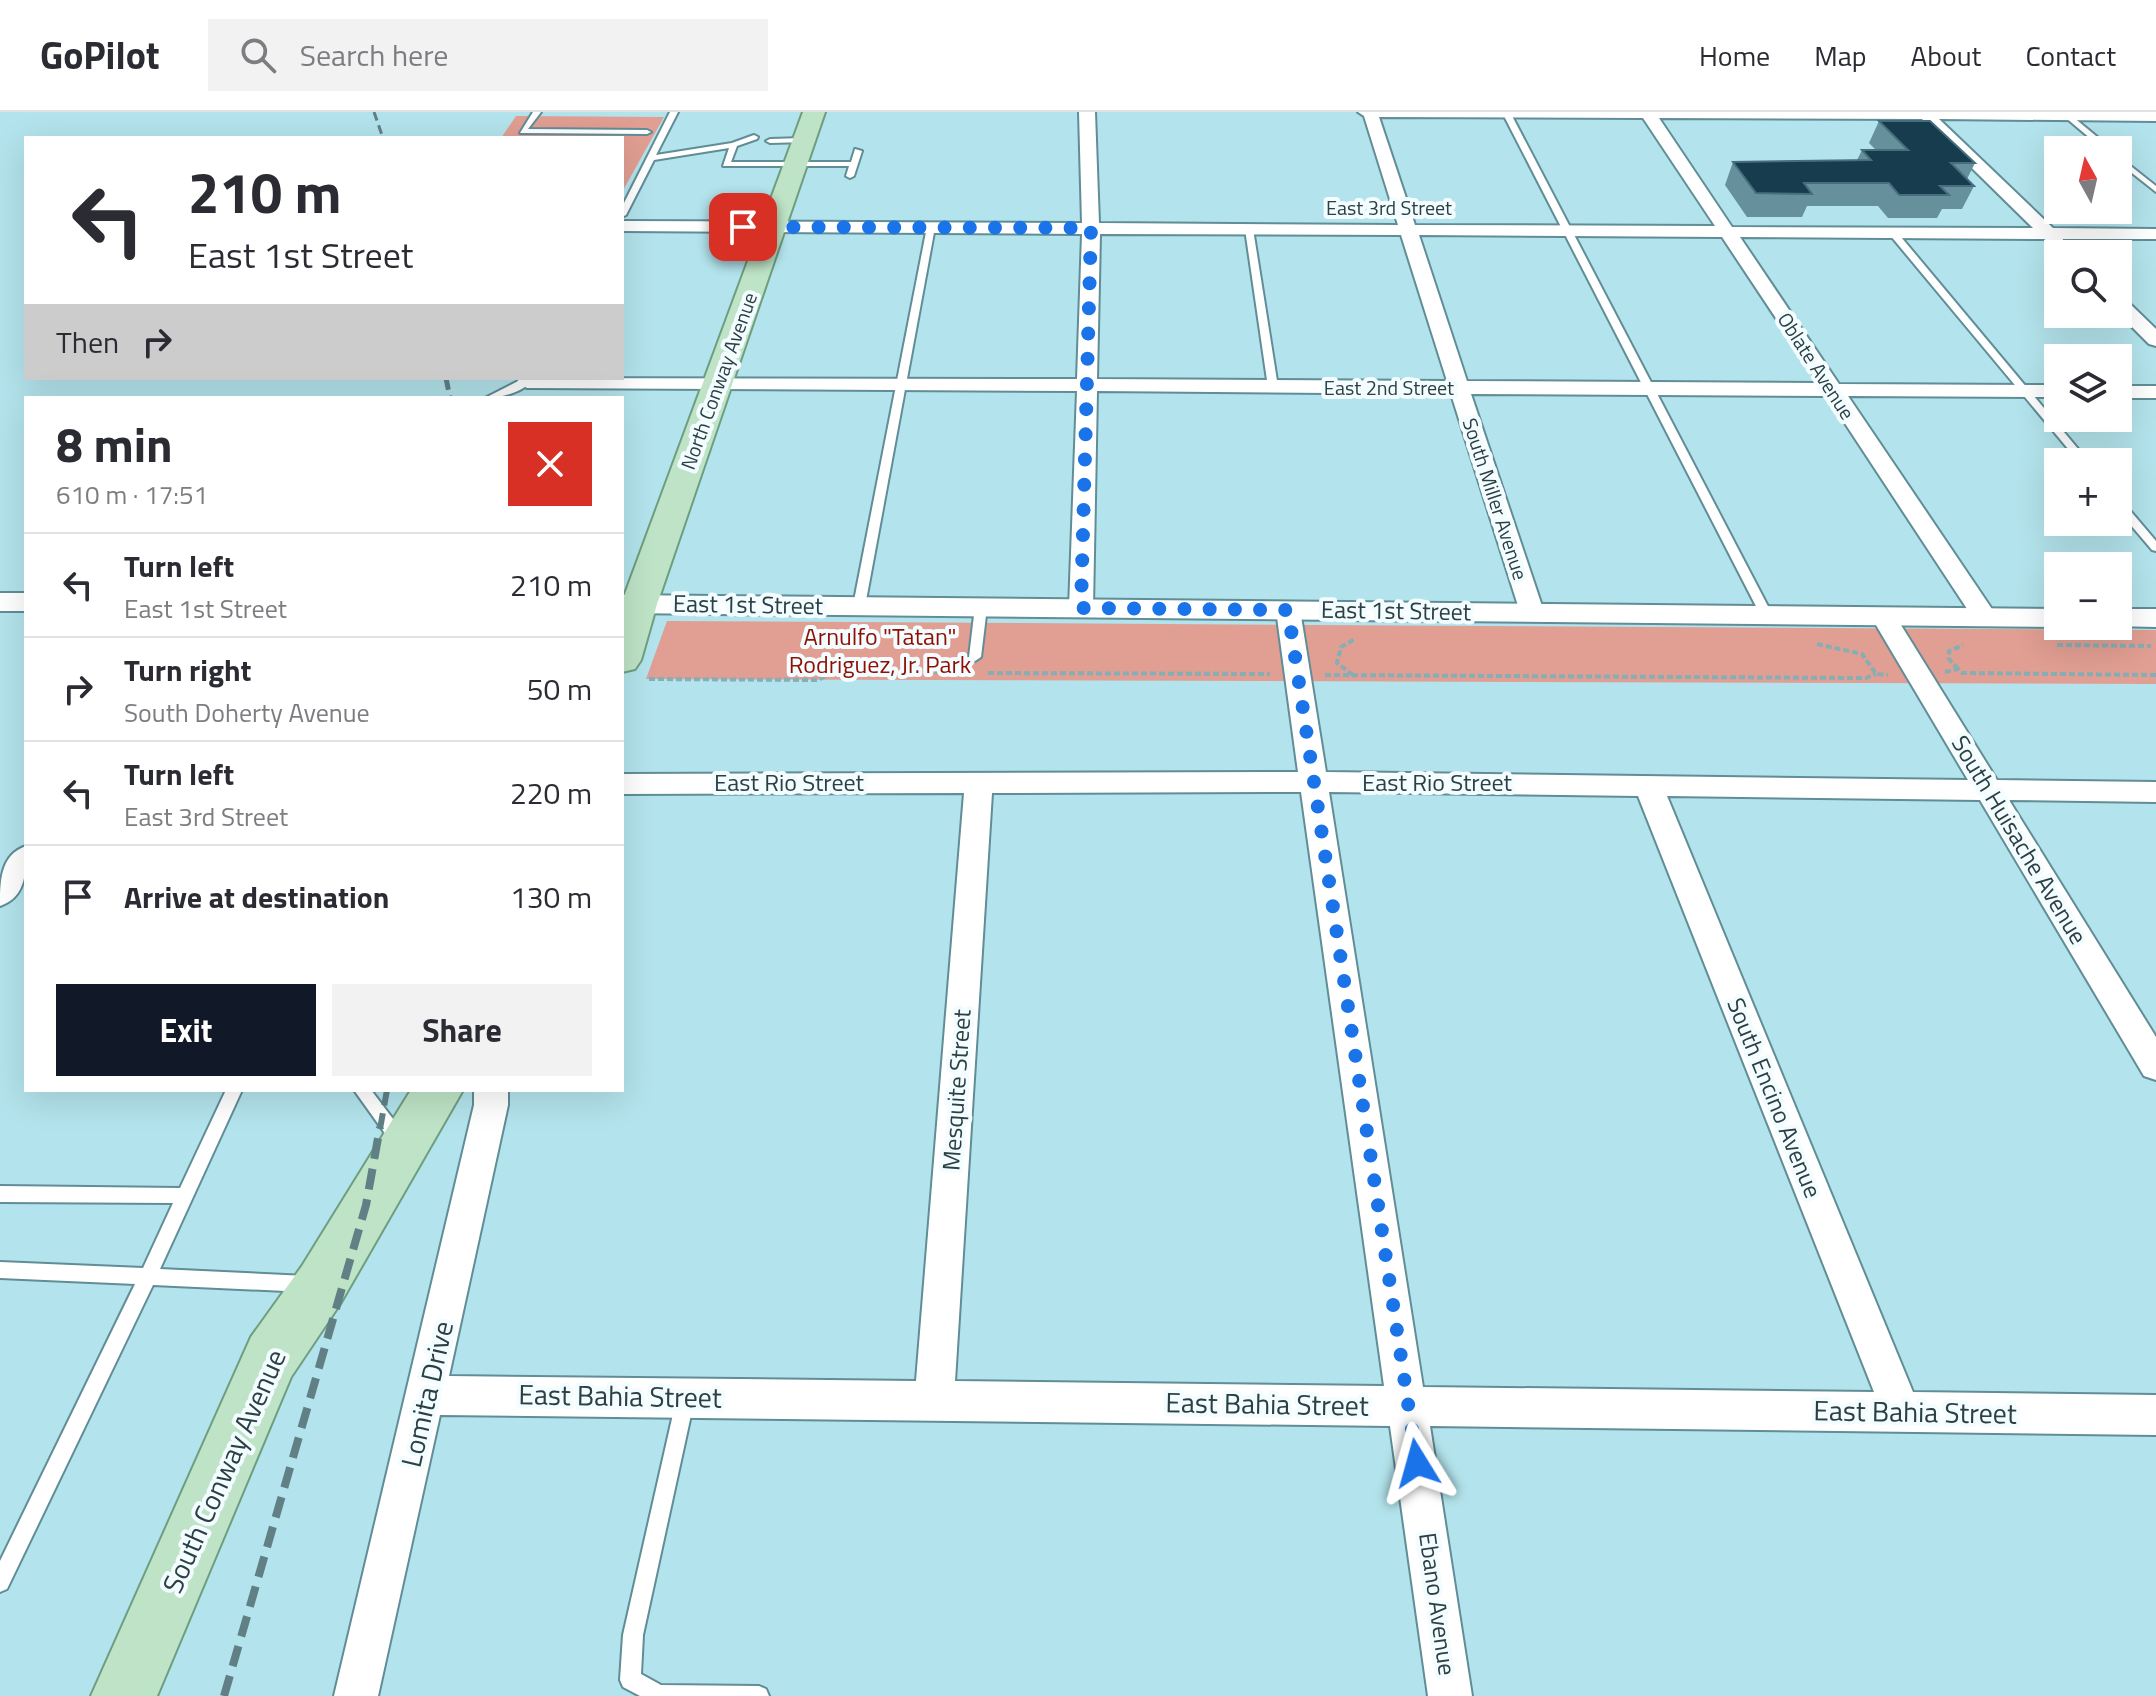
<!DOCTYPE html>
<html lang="en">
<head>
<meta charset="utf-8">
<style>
	body { margin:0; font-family:"Titillium Web",sans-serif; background:#f2f2f3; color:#2b2b33; height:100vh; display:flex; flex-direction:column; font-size:30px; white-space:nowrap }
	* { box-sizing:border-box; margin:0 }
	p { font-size:26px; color:#7c7c81 }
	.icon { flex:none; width:44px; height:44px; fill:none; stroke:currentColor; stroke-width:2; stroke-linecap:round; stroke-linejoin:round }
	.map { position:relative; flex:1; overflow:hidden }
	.panel { position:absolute; left:24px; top:284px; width:600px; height:696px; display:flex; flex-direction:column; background:#fff; border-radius:0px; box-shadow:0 8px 32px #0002 }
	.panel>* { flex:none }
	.hud { position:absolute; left:24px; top:24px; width:600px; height:244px; border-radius:0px; box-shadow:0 8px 32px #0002; background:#fff; color:#2b2b33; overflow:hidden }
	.needle { width:52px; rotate:352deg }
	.controls { position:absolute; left:2044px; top:24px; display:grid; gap:16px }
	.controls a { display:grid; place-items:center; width:88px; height:88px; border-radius:0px; background:#fff; box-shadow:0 8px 32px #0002; font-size:40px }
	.pin { position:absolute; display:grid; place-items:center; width:68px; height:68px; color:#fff; margin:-34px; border-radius:16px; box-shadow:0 4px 12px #0006 }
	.me { position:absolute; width:88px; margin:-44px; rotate:352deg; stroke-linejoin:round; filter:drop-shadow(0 0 6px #0008) }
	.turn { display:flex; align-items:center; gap:28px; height:168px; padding:0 32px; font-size:36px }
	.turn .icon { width:104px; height:104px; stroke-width:2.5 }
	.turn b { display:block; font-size:56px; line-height:68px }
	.then { display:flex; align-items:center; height:76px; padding:0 32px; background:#0003; gap:16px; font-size:30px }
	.round { display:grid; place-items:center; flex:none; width:84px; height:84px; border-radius:0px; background:#f2f2f3 }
	.headline { display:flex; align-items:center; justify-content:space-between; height:136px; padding:0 32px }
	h1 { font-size:48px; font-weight:700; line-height:60px }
	.action { display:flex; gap:16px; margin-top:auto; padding:16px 32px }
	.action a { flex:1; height:92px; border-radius:0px; background:#111827; color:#fff; font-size:32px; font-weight:700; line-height:92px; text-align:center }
	.action a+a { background:#f2f2f3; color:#2b2b33 }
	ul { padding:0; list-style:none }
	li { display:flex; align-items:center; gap:24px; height:104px; padding:0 32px; border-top:2px solid #e1e1e2 }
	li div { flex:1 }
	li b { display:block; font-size:30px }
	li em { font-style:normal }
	header { display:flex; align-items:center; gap:48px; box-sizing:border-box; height:112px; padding:0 40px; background:#fff; border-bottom:2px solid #e1e1e2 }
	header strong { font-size:38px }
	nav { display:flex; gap:44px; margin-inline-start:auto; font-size:28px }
	.search { width:560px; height:72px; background:#f2f2f3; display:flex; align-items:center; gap:20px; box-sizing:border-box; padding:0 28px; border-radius:0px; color:#7c7c81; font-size:30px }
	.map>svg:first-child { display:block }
	.green { fill:#e19e92 }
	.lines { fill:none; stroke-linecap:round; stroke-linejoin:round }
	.service-casing { stroke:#608d96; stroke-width:4 }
	.minor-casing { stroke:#608d96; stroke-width:4 }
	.tertiary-casing { stroke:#608d96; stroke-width:4 }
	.primary-casing { stroke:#6e9e80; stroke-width:4 }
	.path { stroke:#87adb5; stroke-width:4; stroke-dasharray:6 3; stroke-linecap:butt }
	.service { fill:#fff; fill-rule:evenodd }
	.minor { fill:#fff; fill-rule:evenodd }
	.tertiary { fill:#fff; fill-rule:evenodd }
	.primary { fill:#bee3c6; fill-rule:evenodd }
	.rail-far3 { stroke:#618086; stroke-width:3; stroke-dasharray:9 5; stroke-linecap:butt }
	.rail-far2 { stroke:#618086; stroke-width:5; stroke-dasharray:12 6; stroke-linecap:butt }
	.rail-far1 { stroke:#618086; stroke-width:6; stroke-dasharray:16 8; stroke-linecap:butt }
	.rail { stroke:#618086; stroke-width:8; stroke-dasharray:21 10; stroke-linecap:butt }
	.wall { fill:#65909c }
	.building { fill:#173c4d; stroke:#466e7d; stroke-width:2 }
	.route { stroke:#1a73e8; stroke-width:14; stroke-dasharray:0 25.2 }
	.labels { text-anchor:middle; stroke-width:8; stroke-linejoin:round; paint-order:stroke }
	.far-street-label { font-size:20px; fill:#2c4044; stroke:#f3fcfe }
	.street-label { font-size:24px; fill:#2c4044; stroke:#f3fcfe }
	.park-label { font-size:24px; fill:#900f02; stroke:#f3fcfe }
	.near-street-label { font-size:28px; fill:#2c4044; stroke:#f3fcfe }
</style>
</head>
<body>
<header>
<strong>GoPilot</strong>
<div class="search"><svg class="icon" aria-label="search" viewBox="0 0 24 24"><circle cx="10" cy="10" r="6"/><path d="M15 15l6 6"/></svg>Search here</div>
<nav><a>Home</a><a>Map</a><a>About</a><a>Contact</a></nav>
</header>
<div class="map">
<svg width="2156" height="1584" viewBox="0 0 2156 1584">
	<rect width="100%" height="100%" fill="#b3e3ec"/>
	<g class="green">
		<path d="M516,4L664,5L622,80V26H501Z"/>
		<path d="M667,509L2156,518V572L646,567Z"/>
	</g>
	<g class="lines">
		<defs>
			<g id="service">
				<path d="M533,0H541L528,17L647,18L651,20L647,22L520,21Z"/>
				<path d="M670,0H678L656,43L732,31L754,23L758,25L757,27L737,34L731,50H851L855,37L862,39L854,64L850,66L846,64L849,54H723L729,36L654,48L626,103L622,105V95Z"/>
				<path d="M1502,0H1510L1772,502L1770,505H1762L1760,502Z"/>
				<path d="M2059,0H2067L2113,38H2104Z"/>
				<path d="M804,26H807V30L770,31L766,29L770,27Z"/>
				<path d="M2118,44L2156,74V80L2118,50Z"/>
				<path d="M931,113L935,115L865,494L859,498L853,494L927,115Z"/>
				<path d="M1249,115L1253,117L1278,275L1273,278L1268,275L1245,117Z"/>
				<path d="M1890,119H1896L2089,350H2079L1890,123Z"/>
				<path d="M524,266H534C526,280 500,286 485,286Z"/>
				<path d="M2118,388L2122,389L2156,429V439L2152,438L2118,398Z"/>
				<path d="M981,491L987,495L981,545L975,549L969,545L975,495Z"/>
				<path d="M226,978H242L160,1157L307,1164L313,1166L316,1172L313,1178L307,1180L153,1173L7,1477L0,1480V1449L135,1172L0,1166V1150L143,1156L173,1091L0,1090V1074L180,1076Z"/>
				<path d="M354,978H371L406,1024L408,1029L406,1034L400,1036L394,1034Z"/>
				<path d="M685,1280L691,1283L694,1289L643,1523L641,1562L661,1573L759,1574L766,1577L769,1584H640L623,1575L620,1568L623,1523L676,1289L679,1283Z"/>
			</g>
			<g id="minor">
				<path d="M1079,0H1095L1099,111L1398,113L1364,4L1358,0H2156V9L1939,7L2053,116L2156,117V127H2063L2062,133L2056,134L2044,127L1740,125L1839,272L2058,273V285L1848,284L1998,506L1995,512H1977L1827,284L1471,282L1544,500L1541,506H1523L1520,500L1451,282L1097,279L1093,496L1090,501H1072L1069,496L1077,279L527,276L517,270L520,266L1077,267L1082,122L622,119V109L1082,111ZM1379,5L1643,6L1715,114L1415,113ZM1659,6L1922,7L2033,116L1732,115ZM1100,122L1401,123L1447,269L1097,267ZM1419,123L1722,125L1819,271L1467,269Z"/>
				<path d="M2118,185L2125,187L2156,217V234L2149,232L2118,201Z"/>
				<rect x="2118" y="274" width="38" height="12"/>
				<path d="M1288,490L1297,493L1300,498L1326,660L1968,668L1870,503L1873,497H1891L1997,668L2156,670V690L2009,688L2156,925V968L2144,964L1980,688L1667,684L1913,1280L2156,1283V1323L1430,1314L1472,1584H1428L1390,1314L440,1303L378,1584H334L474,993V978H508V993L449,1264L916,1269L964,681L622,682V662L1298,660L1276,498L1279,493ZM1301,680L1384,1274L955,1269L992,681ZM1329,680L1638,684L1874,1280L1423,1275Z"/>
				<path d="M26,734C26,758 27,785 0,794C0,770 0,743 26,734Z"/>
			</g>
			<g id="tertiary">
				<rect x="0" y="481" width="26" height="18"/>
				<path d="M622,483L2058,497V514H2063L2058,515L622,501Z"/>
				<path d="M2118,497H2156V515L2113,514H2118Z"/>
			</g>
			<g id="primary">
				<path d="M803,0H825L657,492L641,548L635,557L622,560V490Z"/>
				<path d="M411,978H463L340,1192L291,1265L157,1584H91L251,1225L302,1154Z"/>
			</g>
		</defs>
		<use href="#service" class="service-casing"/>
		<use href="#minor" class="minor-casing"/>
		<use href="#tertiary" class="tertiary-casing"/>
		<use href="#primary" class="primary-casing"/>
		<g class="path">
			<path d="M1817,532L1862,542L1876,562L1888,563"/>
			<path d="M2057,533L2151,534"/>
			<path d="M1958,557L1949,547V539L1963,533"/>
			<path d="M1945,560L1958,557L1962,561L2156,563"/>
			<path d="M988,561L1270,562"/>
			<path d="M1325,563L1866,566L1876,562"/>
			<path d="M1353,563L1337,551L1341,535L1355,527"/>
			<path d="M649,567L819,568L831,560H962"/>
		</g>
		<use href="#service" class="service"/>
		<use href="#minor" class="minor"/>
		<use href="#tertiary" class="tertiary"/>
		<use href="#primary" class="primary"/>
		<path class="rail-far3" d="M374,0L383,26"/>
		<path class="rail-far2" d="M446,266L450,286"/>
		<path class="rail-far1" d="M380,1017L387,978"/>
		<path class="rail" d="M224,1584L366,1093L380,1015"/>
	</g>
	<path class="wall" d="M1879,9L1975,51L1967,67L1974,74L1962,97H1942L1937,106H1888L1878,94H1807L1802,105H1747L1725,73L1733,50L1857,48L1862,38H1876L1869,31Z"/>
	<path class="building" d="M1879,9H1930L1975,51H1951L1974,74H1940L1949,83H1899L1889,71H1804L1812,82L1756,81L1733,50L1871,48L1862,38H1908Z"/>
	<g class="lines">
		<path class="route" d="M743,115L1091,116L1081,496L1288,498L1417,1351"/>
	</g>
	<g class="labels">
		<g class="far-street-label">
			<text x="1389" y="103">East 3rd Street</text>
			<text transform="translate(1816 254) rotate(57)" y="7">Oblate Avenue</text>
			<text transform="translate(719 269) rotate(-70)" y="7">North Conway Avenue</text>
			<text x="1389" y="283">East 2nd Street</text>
			<text transform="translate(1495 387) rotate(72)" y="7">South Miller Avenue</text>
		</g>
		<g class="street-label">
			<text transform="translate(748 493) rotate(1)" y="8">East 1st Street</text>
			<text transform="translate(1396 499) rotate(1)" y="8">East 1st Street</text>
			<text x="789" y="679">East Rio Street</text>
			<text x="1437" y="679">East Rio Street</text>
			<text transform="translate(2019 728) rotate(59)" y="8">South Huisache Avenue</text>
			<text transform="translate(957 978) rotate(-86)" y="8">Mesquite Street</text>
			<text transform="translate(1774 986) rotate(68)" y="8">South Encino Avenue</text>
			<text transform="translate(1437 1492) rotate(82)" y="8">Ebano Avenue</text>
		</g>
		<g class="park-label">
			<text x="880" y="533">Arnulfo "Tatan"<tspan x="880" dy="28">Rodriguez, Jr. Park</tspan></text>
		</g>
		<g class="near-street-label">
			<text transform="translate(427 1282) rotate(-77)" y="10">Lomita Drive</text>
			<text transform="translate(620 1284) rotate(1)" y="10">East Bahia Street</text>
			<text transform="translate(1267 1292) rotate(1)" y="10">East Bahia Street</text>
			<text transform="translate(1915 1300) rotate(1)" y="10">East Bahia Street</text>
			<text transform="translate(224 1359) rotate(-66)" y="10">South Conway Avenue</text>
		</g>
	</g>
</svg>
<div class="controls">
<a><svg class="needle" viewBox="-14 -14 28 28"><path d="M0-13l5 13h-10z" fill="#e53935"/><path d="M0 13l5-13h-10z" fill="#7c7c81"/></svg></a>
<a><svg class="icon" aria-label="search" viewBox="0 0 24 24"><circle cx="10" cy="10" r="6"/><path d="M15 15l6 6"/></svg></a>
<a><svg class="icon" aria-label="layers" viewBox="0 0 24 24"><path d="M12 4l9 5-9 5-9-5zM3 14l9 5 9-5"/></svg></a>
<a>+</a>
<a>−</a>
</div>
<div class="pin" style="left:743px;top:115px;background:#d93025"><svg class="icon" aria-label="arrive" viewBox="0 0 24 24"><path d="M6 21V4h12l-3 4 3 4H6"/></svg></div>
<svg class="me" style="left:1417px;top:1351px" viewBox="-20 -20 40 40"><path d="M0-17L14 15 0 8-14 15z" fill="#1a73e8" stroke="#fff" stroke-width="4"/></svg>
<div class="hud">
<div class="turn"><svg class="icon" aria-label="left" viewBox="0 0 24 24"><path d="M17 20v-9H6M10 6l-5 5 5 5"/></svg><div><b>210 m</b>East 1st Street</div></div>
<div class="then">Then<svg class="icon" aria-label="right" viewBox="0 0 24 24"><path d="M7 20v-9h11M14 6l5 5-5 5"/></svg></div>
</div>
<section class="panel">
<div class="headline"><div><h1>8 min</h1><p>610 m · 17:51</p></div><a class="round" style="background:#d93025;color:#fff"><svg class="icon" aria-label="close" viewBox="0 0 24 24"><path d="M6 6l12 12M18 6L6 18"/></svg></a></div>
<ul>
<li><svg class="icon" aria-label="left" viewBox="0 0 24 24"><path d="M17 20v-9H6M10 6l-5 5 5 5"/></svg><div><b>Turn left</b><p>East 1st Street</p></div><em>210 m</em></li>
<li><svg class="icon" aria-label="right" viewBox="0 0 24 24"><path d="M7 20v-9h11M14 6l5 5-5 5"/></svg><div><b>Turn right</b><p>South Doherty Avenue</p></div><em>50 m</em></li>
<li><svg class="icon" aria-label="left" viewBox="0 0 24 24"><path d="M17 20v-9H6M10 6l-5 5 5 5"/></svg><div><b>Turn left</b><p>East 3rd Street</p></div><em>220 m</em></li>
<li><svg class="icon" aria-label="arrive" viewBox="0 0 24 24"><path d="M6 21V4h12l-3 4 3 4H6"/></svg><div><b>Arrive at destination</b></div><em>130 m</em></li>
</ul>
<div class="action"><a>Exit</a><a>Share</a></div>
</section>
</div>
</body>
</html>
